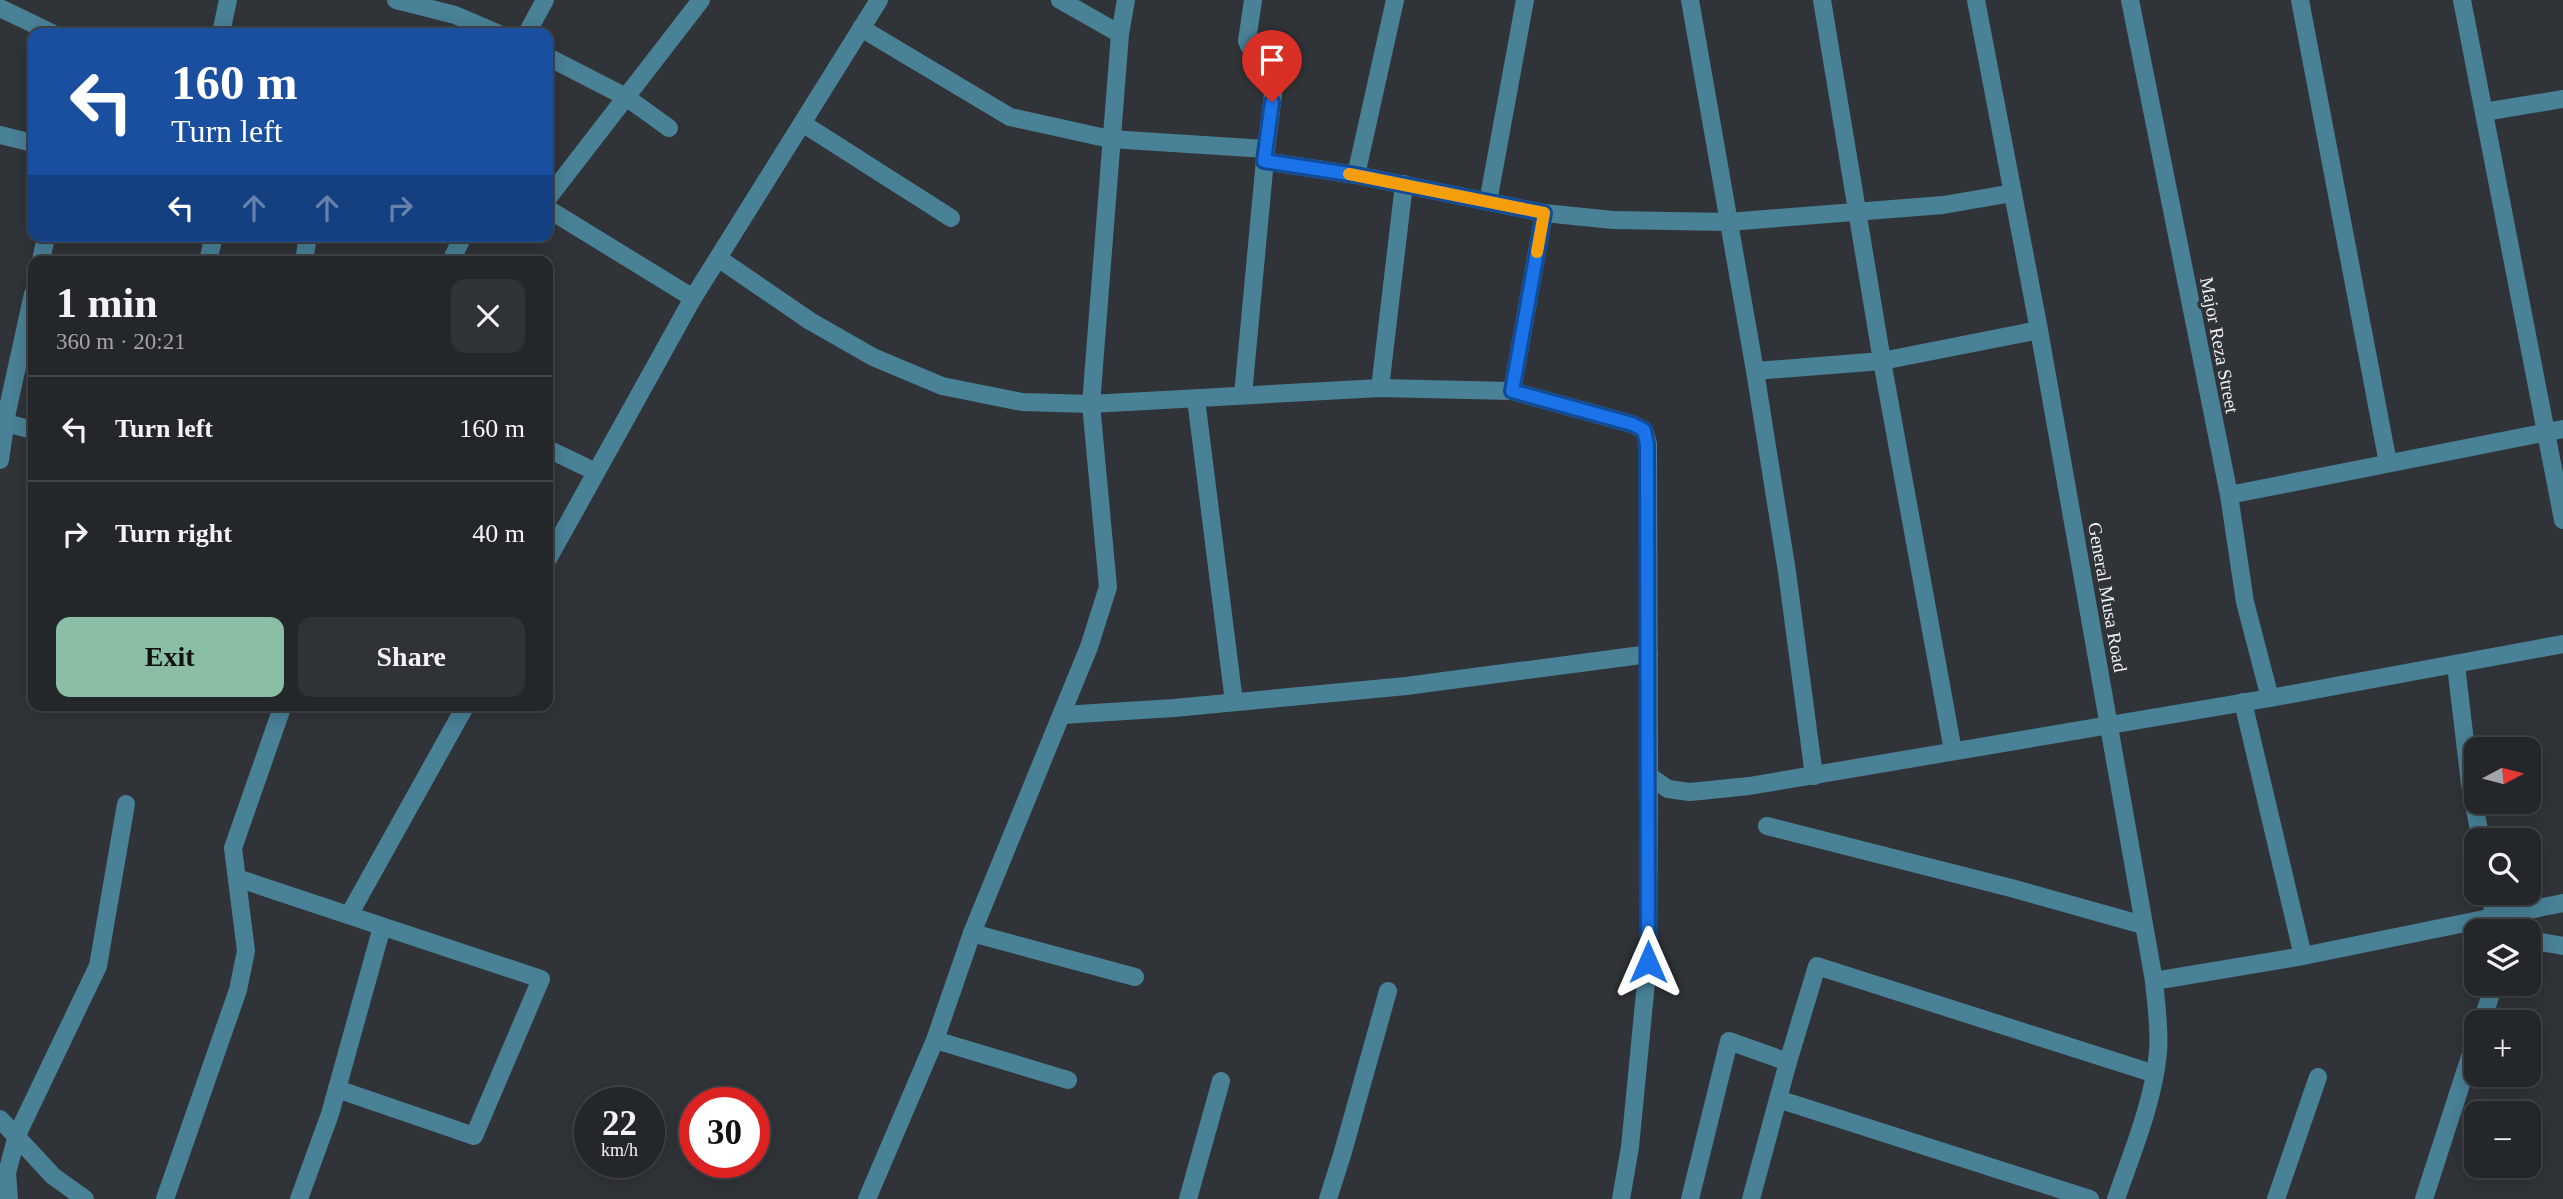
<!DOCTYPE html>
<html lang="en">
<head>
<meta charset="utf-8">
<style>
	body { margin:0; font-family:Georgia,serif; background:#303336; color:#f1f3f6; height:100vh; display:flex; flex-direction:column; font-size:26px; white-space:nowrap }
	* { box-sizing:border-box; margin:0 }
	p { font-size:23px; color:#a3a5a8 }
	.icon { flex:none; width:38px; height:38px; fill:none; stroke:currentColor; stroke-width:2; stroke-linecap:round; stroke-linejoin:round }
	.map { position:relative; flex:1; overflow:hidden }
	.panel { position:absolute; left:28px; top:256px; width:525px; height:455px; display:flex; flex-direction:column; background:#24272a; border-radius:14px; box-shadow:0 4px 18px #0003,0 0 0 2px #414447 }
	.panel>* { flex:none }
	.guide { position:absolute; left:28px; top:28px; width:525px; height:214px; border-radius:14px; box-shadow:0 4px 18px #0003,0 0 0 2px #414447; background:#1a4fa0; color:#fff; overflow:hidden }
	.needle { width:46px; rotate:83deg }
	.buttons { position:absolute; left:2464px; top:737px; display:grid; gap:14px }
	.buttons a { display:grid; place-items:center; width:77px; height:77px; border-radius:14px; background:#24272a; box-shadow:0 4px 18px #0003,0 0 0 2px #414447; font-size:35px }
	.speed { position:absolute; left:574px; top:1087px; display:flex; gap:14px; font-size:35px; font-weight:700; text-align:center }
	.speed>* { display:grid; place-content:center; width:91px; height:91px; border-radius:50%; background:#24272a; box-shadow:0 4px 18px #0003,0 0 0 2px #414447; line-height:1 }
	.speed small { font-size:18px; font-weight:400 }
	.speed .limit { border:10px solid #d22; background:#fff; color:#111 }
	.pin { position:absolute; display:grid; place-items:center; width:60px; height:60px; color:#fff; margin:-72px -30px; border-radius:50% 50% 50% 0; rotate:-45deg; box-shadow:0 0 7px #0007 }
	.pin .icon { rotate:45deg }
	.me { position:absolute; width:77px; margin:-38px; rotate:0deg; stroke-linejoin:round; filter:drop-shadow(0 0 5px #0008) }
	.turn { display:flex; align-items:center; gap:24px; height:147px; padding:0 28px; font-size:32px }
	.turn .icon { width:91px; height:91px; stroke-width:2.5 }
	.turn b { display:block; font-size:49px; line-height:60px }
	.lanes { display:flex; align-items:center; height:66px; padding:0 28px; background:#0003; justify-content:center; gap:35px; direction:ltr }
	.lanes .off { opacity:.35 }
	.round { display:grid; place-items:center; flex:none; width:74px; height:74px; border-radius:14px; background:#303336 }
	.overview { display:flex; align-items:center; justify-content:space-between; height:119px; padding:0 28px }
	h1 { font-size:42px; font-weight:800; line-height:52px }
	.button { display:flex; gap:14px; margin-top:auto; padding:14px 28px }
	.button a { flex:1; height:80px; border-radius:14px; background:#8abfa5; color:#111; font-size:28px; font-weight:800; line-height:80px; text-align:center }
	.button a+a { background:#303336; color:#f1f3f6 }
	ul { padding:0; list-style:none }
	li { display:flex; align-items:center; gap:21px; height:105px; padding:0 28px; border-top:2px solid #414447 }
	li div { flex:1 }
	li b { display:block; font-size:26px }
	li em { font-style:normal }
	.map>svg:first-child { display:block }
	.lines { fill:none; stroke-linecap:round; stroke-linejoin:round }
	.minor { stroke:#498197; stroke-width:18 }
	.route-casing { stroke:#114b97; stroke-width:18 }
	.route { stroke:#1a73e8; stroke-width:12 }
	.slow { stroke:#f59e0b; stroke-width:12 }
	.labels { text-anchor:middle; stroke-width:7; stroke-linejoin:round; paint-order:stroke }
	.street-label { font-size:19px; fill:#f0f2f4; stroke:#303438 }
</style>
</head>
<body>
<div class="map">
<svg width="2563" height="1199" viewBox="0 0 2563 1199">
	<rect width="100%" height="100%" fill="#303438"/>
	<g class="lines">
		<g class="minor">
			<path d="M396,0L455,15L497,33"/>
			<path d="M1690,0L1755,371L1787,572L1814,776"/>
			<path d="M1822,0L1882,361L1953,751"/>
			<path d="M1976,0L2039,330L2154,981C2156,1004 2160,1029 2158,1052C2154,1100 2132,1153 2116,1199"/>
			<path d="M2130,0L2229,495L2245,602L2270,698"/>
			<path d="M2300,0L2388,463"/>
			<path d="M2462,0L2563,520"/>
			<path d="M0,8L52,33"/>
			<path d="M861,28L1010,117L1110,139L1266,149"/>
			<path d="M221,33L228,0"/>
			<path d="M527,33L545,0"/>
			<path d="M1120,34L1126,0"/>
			<path d="M548,57L626,97L669,128"/>
			<path d="M2484,112L2563,99"/>
			<path d="M802,123L951,218"/>
			<path d="M0,135L33,143"/>
			<path d="M1264,161L1356,175L1544,213L1613,220L1728,222L1943,205L2013,193"/>
			<path d="M1356,175L1395,0"/>
			<path d="M548,198L701,0"/>
			<path d="M1488,202L1525,0"/>
			<path d="M548,209L693,298"/>
			<path d="M718,258L810,321L873,357L942,386L1022,402L1091,404L1380,388L1512,391L1632,424L1644,430L1648,444L1649,776L1668,789L1690,792L1749,786L2270,698L2563,644"/>
			<path d="M41,261L46,236"/>
			<path d="M208,261L214,236"/>
			<path d="M304,261L308,236"/>
			<path d="M451,261L463,236"/>
			<path d="M1755,371L1882,361L2039,330"/>
			<path d="M1380,388L1404,184"/>
			<path d="M1512,391L1544,213"/>
			<path d="M1243,395L1266,149L1278,56L1275,50L1249,46L1247,41L1253,0"/>
			<path d="M1196,399L1234,702"/>
			<path d="M6,423L33,430"/>
			<path d="M548,449L596,472"/>
			<path d="M0,460L7,412L33,294"/>
			<path d="M2229,495L2563,429"/>
			<path d="M548,559L693,298L879,0"/>
			<path d="M2456,665L2470,784L2481,840"/>
			<path d="M2243,702L2303,956"/>
			<path d="M1062,715L1174,708L1406,686L1649,654"/>
			<path d="M1767,826L2011,888L2143,925"/>
			<path d="M237,878L541,979L474,1136L337,1089"/>
			<path d="M2490,892L2494,917"/>
			<path d="M2505,913L2508,931"/>
			<path d="M349,915L466,705"/>
			<path d="M972,933L1135,977"/>
			<path d="M2529,940L2563,946"/>
			<path d="M2154,981L2303,956L2563,903"/>
			<path d="M2482,1022L2494,984"/>
			<path d="M935,1040L1068,1080"/>
			<path d="M1778,1099L2090,1199"/>
			<path d="M0,1119L53,1176L85,1199"/>
			<path d="M9,1199L7,1173L17,1135L98,966L126,804"/>
			<path d="M165,1199L238,990L246,951L233,848L283,705"/>
			<path d="M299,1199L330,1114L382,927"/>
			<path d="M867,1199L935,1040L972,933L1089,647L1108,587L1091,404L1120,34L1060,0"/>
			<path d="M1188,1199L1221,1081"/>
			<path d="M1328,1199L1342,1155L1388,991"/>
			<path d="M1621,1199L1630,1147L1648,962L1649,776"/>
			<path d="M1690,1199L1729,1041L1788,1062"/>
			<path d="M1751,1199L1788,1062L1817,966L2155,1074"/>
			<path d="M2276,1199L2318,1077"/>
			<path d="M2424,1199L2476,1038"/>
		</g>
	</g>
	<g class="lines">
		<defs>
			<path id="route" d="M1272,102L1264,161L1356,175L1544,213L1512,391L1632,424L1644,430L1647,444L1648,962"/>
		</defs>
		<use href="#route" class="route-casing"/>
		<use href="#route" class="route"/>
		<path class="slow" d="M1349,174L1544,213L1537,252"/>
	</g>
	<g class="labels">
		<g class="street-label">
			<text transform="translate(2220 345) rotate(79)" y="7">Major Reza Street</text>
			<text transform="translate(2108 597) rotate(80)" y="7">General Musa Road</text>
		</g>
	</g>
</svg>
<div class="buttons">
<a><svg class="needle" viewBox="-14 -14 28 28"><path d="M0-13l5 13h-10z" fill="#e53935"/><path d="M0 13l5-13h-10z" fill="#a3a5a8"/></svg></a>
<a><svg class="icon" aria-label="search" viewBox="0 0 24 24"><circle cx="10" cy="10" r="6"/><path d="M15 15l6 6"/></svg></a>
<a><svg class="icon" aria-label="layers" viewBox="0 0 24 24"><path d="M12 4l9 5-9 5-9-5zM3 14l9 5 9-5"/></svg></a>
<a>+</a>
<a>−</a>
</div>
<div class="speed"><div>22<small>km/h</small></div><div class="limit">30</div></div>
<div class="pin" style="left:1272px;top:102px;background:#d93025"><svg class="icon" aria-label="arrive" viewBox="0 0 24 24"><path d="M6 21V4h12l-3 4 3 4H6"/></svg></div>
<svg class="me" style="left:1648px;top:962px" viewBox="-20 -20 40 40"><path d="M0-17L14 15 0 8-14 15z" fill="#1a73e8" stroke="#fff" stroke-width="4"/></svg>
<div class="guide">
<div class="turn"><svg class="icon" aria-label="left" viewBox="0 0 24 24"><path d="M17 20v-9H6M10 6l-5 5 5 5"/></svg><div><b>160 m</b>Turn left</div></div>
<div class="lanes"><svg class="icon" aria-label="left" viewBox="0 0 24 24"><path d="M17 20v-9H6M10 6l-5 5 5 5"/></svg><svg class="icon off" aria-label="ahead" viewBox="0 0 24 24"><path d="M12 20V5M6 11l6-6 6 6"/></svg><svg class="icon off" aria-label="ahead" viewBox="0 0 24 24"><path d="M12 20V5M6 11l6-6 6 6"/></svg><svg class="icon off" aria-label="right" viewBox="0 0 24 24"><path d="M7 20v-9h11M14 6l5 5-5 5"/></svg></div>
</div>
<section class="panel">
<div class="overview"><div><h1>1 min</h1><p>360 m · 20:21</p></div><a class="round"><svg class="icon" aria-label="close" viewBox="0 0 24 24"><path d="M6 6l12 12M18 6L6 18"/></svg></a></div>
<ul>
<li><svg class="icon" aria-label="left" viewBox="0 0 24 24"><path d="M17 20v-9H6M10 6l-5 5 5 5"/></svg><div><b>Turn left</b></div><em>160 m</em></li>
<li><svg class="icon" aria-label="right" viewBox="0 0 24 24"><path d="M7 20v-9h11M14 6l5 5-5 5"/></svg><div><b>Turn right</b></div><em>40 m</em></li>
</ul>
<div class="button"><a>Exit</a><a>Share</a></div>
</section>
</div>
</body>
</html>
